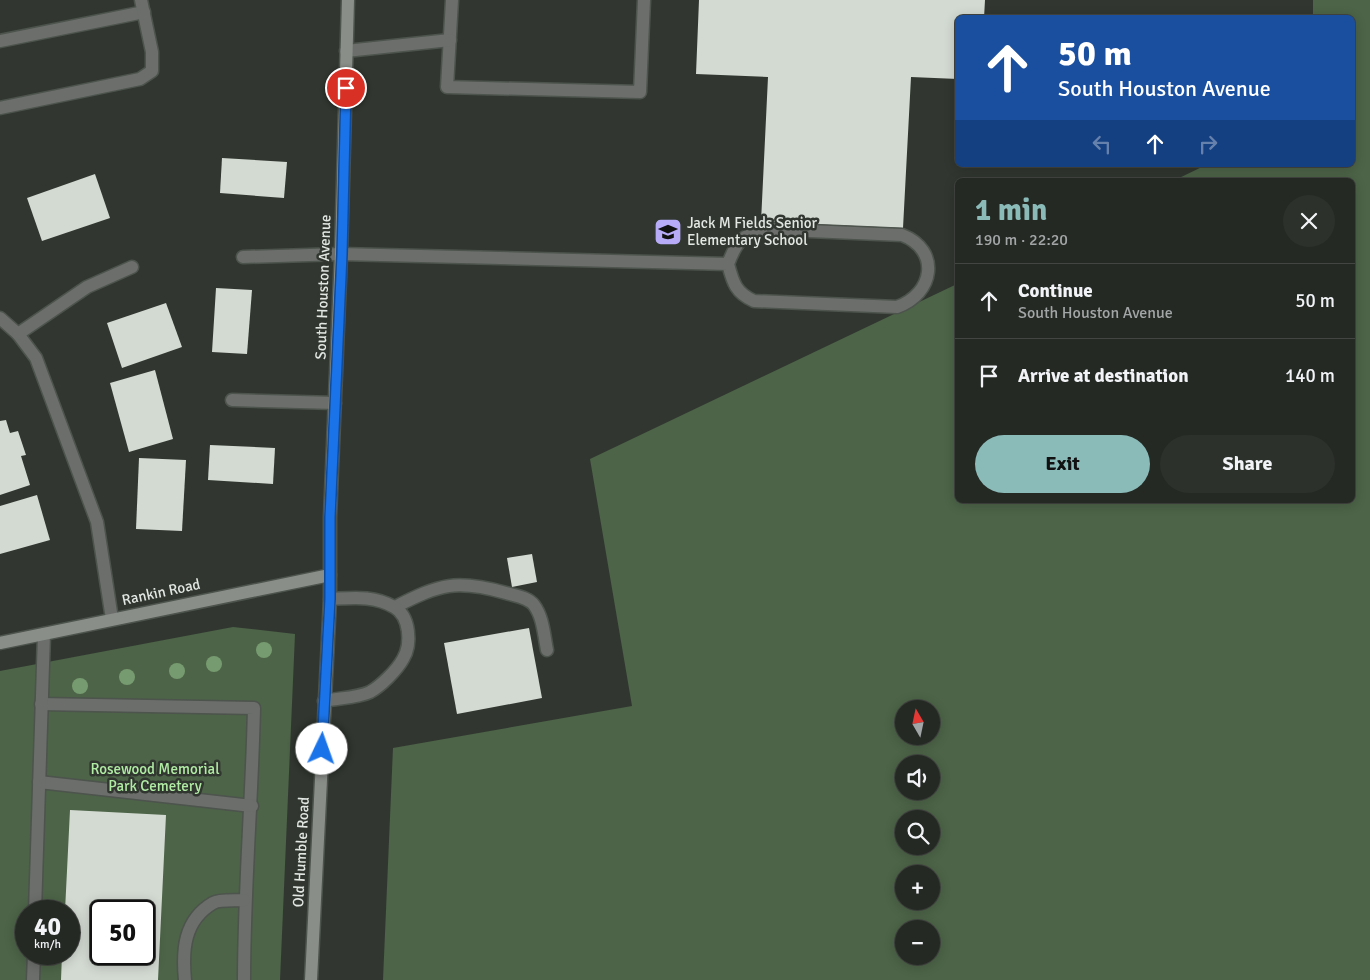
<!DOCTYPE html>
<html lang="en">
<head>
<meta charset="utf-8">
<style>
	body { margin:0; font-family:Signika,sans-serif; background:#2d312c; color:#f1f3f6; height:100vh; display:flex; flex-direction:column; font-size:19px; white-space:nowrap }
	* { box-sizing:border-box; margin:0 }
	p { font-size:16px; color:#a3a6a6 }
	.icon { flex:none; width:28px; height:28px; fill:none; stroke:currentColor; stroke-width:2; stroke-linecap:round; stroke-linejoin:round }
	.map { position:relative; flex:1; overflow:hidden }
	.details { position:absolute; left:955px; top:178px; width:400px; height:325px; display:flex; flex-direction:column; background:#252924; border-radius:8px; box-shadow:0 2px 12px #0003,0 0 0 1px #424541 }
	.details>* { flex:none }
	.top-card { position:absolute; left:955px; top:15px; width:400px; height:152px; border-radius:8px; box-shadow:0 2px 12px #0003,0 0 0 1px #424541; background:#1a4fa0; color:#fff; overflow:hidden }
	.needle { width:32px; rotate:351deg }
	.buttons { position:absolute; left:895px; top:700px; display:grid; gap:10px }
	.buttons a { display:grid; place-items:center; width:45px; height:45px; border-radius:50%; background:#252924; box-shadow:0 2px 12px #0003,0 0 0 1px #424541; font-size:25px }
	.speed { position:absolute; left:15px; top:900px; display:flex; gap:10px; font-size:25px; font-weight:700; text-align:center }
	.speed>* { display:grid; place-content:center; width:65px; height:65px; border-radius:50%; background:#252924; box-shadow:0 2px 12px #0003,0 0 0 1px #424541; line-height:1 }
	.speed small { font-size:12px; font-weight:400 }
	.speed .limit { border:2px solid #111; border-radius:8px; background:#fff; color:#111 }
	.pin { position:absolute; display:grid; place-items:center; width:42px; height:42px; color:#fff; margin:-21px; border:2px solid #fff; border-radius:50%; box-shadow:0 1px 5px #0007 }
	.me { position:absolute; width:55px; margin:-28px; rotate:3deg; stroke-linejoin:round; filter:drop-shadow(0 0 4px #0008) }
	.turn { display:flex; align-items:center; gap:18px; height:105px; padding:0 20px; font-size:22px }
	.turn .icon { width:65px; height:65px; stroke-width:2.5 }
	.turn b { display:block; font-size:35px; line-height:42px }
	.lanes { display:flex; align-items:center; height:48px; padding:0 20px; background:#0003; justify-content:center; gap:25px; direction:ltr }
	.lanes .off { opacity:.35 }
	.round { display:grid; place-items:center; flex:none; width:52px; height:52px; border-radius:26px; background:#2d312c }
	.head { display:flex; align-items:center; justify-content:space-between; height:85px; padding:0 20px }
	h1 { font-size:30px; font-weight:700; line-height:38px; color:#8bbbb9 }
	.cta { display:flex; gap:10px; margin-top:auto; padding:10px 20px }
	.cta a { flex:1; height:58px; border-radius:30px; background:#8bbbb9; color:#111; font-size:20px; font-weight:700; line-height:58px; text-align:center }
	.cta a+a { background:#2d312c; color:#f1f3f6 }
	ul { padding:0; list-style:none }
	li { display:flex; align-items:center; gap:15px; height:75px; padding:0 20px; border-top:1px solid #424541 }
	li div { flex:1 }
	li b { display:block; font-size:19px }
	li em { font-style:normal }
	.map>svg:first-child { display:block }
	.green { fill:#4d6448; fill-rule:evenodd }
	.building { fill:#d3dad2; fill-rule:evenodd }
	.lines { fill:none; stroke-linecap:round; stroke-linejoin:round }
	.lane-casing { stroke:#4d534d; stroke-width:15 }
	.secondary-casing { stroke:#4d534d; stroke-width:15 }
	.lane { stroke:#6b6e6b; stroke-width:12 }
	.secondary { stroke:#8a8e89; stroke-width:12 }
	.tree { fill:#779b70 }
	.route-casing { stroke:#114b97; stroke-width:12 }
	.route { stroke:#1a73e8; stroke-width:9 }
	.labels { text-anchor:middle; stroke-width:5; stroke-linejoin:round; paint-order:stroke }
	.poi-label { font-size:15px; fill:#e3e7e3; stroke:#313730; text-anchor:start }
	.street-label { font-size:15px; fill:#e3e7e3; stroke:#313730 }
	.park-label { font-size:15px; fill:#b1eca4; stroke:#313730 }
</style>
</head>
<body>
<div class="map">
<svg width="1370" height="980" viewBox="0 0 1370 980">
	<rect width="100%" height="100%" fill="#313730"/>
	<g class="green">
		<path d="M1313,0H1370V980H383L393,748L632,706L590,459L957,284L958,500H1352V180H1175L1206,165H1352V18L1313,17ZM904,709H931V736H904ZM904,764H931V791H904ZM904,819H931V846H904ZM904,874H931V901H904ZM904,929H931V956H904Z"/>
		<path d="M233,627L295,634L280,980H0V671ZM26,911H69V954H26ZM101,911H144V954H101Z"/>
	</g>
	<g class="building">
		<path d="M699,0H985L984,18H958V79L911,77L903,228L761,222L768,77L696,74Z"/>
		<path d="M222,158L287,162L284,198L220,193Z"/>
		<path d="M95,174L110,218L42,241L27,198Z"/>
		<path d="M216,288L252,290L247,354L212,352Z"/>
		<path d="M166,303L182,347L122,368L107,323Z"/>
		<path d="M155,370L173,439L129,452L110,383Z"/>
		<path d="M6,420L10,433L18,431L26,455L21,456L30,485L0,495V421Z"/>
		<path d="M210,445L275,448L273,484L208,480Z"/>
		<path d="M139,458L186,460L182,531L136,529Z"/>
		<path d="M37,495L50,540L0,554V506Z"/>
		<path d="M532,554L537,582L512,587L507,558Z"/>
		<path d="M529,628L542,698L457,714L444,643Z"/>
		<path d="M70,810L166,815L158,980H61L62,954H69V911H65ZM101,911H144V954H101Z"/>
	</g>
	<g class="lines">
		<defs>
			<g id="lane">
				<path d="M452,0L447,87L640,92L644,0"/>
				<path d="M0,41L144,12"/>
				<path d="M346,51L450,40"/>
				<path d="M0,108L140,79L152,71V52L141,0"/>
				<path d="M243,257L341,254L728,264C736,243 740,237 762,229L902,235C941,250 934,294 897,307L754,301C736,293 733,283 728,264"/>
				<path d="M0,318L18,334L36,358L97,522L112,619"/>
				<path d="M18,334L87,287L132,267"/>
				<path d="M232,400L335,403"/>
				<path d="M395,607C440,584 456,579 506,593C516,596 528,597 534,605C543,617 544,635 547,650"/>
				<path d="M324,701C338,698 358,698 370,692C381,686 397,670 403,659C412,644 410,616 394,607C374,595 352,598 330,599"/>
				<path d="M41,704L254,708C252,799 244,889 244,980"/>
				<path d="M39,782L252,806"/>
				<path d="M35,911L44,634"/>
				<path d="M33,980L34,954"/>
				<path d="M185,980C182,950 184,920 213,903C220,899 236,901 244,900"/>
			</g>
			<g id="secondary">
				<path d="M0,643L330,575"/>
				<path d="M311,980L330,599V517L341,254L348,0"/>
			</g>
		</defs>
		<use href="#lane" class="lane-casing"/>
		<use href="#secondary" class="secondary-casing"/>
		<use href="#lane" class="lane"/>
		<use href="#secondary" class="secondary"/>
	</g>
	<g class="tree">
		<circle cx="264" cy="650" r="8"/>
		<circle cx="214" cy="664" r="8"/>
		<circle cx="177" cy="671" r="8"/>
		<circle cx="127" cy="677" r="8"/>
		<circle cx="80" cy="686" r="8"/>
	</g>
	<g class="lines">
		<defs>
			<path id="route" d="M322,749L330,599V517L342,254L346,88"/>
		</defs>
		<use href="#route" class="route-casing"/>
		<use href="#route" class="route"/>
	</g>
	<defs>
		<symbol id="school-square" viewBox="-11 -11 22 22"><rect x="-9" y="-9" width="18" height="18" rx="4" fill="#b7abf8" stroke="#313730"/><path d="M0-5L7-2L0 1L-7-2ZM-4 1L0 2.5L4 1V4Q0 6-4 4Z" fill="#111"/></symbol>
	</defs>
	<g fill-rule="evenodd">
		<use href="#school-square" x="652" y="216" width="32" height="32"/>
	</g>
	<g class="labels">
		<g class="poi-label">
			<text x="687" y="228">Jack M Fields Senior<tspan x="687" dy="17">Elementary School</tspan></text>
		</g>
		<g class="street-label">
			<text transform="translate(323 287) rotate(-88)" y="5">South Houston Avenue</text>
			<text transform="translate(161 592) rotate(-12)" y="5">Rankin Road</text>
			<text transform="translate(301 852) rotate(-87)" y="5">Old Humble Road</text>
		</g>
		<g class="park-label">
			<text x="155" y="774">Rosewood Memorial<tspan x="155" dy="17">Park Cemetery</tspan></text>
		</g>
	</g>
</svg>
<div class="buttons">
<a><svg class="needle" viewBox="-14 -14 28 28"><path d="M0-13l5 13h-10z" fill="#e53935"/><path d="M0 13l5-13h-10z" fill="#a3a6a6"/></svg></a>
<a><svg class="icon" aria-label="sound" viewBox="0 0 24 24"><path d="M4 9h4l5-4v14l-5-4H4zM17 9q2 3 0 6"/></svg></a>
<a><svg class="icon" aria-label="search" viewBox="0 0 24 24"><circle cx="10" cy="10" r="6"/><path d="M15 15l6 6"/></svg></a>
<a>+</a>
<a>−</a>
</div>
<div class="speed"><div>40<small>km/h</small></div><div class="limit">50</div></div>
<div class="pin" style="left:346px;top:88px;background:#d93025"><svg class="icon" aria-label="arrive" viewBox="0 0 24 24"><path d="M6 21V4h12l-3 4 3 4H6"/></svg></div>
<svg class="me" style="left:322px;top:749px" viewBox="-20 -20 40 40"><circle r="19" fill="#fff"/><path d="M0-13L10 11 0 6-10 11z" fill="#1a73e8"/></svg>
<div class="top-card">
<div class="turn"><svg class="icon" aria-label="ahead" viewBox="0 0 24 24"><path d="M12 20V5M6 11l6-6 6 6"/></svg><div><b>50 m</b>South Houston Avenue</div></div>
<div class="lanes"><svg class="icon off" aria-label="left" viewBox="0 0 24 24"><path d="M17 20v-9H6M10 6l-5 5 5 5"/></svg><svg class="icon" aria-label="ahead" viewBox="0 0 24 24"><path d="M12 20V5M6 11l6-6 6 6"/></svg><svg class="icon off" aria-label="right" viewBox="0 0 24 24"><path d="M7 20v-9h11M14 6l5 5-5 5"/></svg></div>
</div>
<section class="details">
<div class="head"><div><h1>1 min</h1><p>190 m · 22:20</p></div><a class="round"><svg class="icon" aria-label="close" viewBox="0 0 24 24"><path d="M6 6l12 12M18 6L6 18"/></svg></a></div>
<ul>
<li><svg class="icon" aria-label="ahead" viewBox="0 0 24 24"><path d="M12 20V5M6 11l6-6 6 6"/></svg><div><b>Continue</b><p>South Houston Avenue</p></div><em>50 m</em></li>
<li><svg class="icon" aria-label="arrive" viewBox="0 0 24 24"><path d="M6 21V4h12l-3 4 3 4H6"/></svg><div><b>Arrive at destination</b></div><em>140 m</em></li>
</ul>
<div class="cta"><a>Exit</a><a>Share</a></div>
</section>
</div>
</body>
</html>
